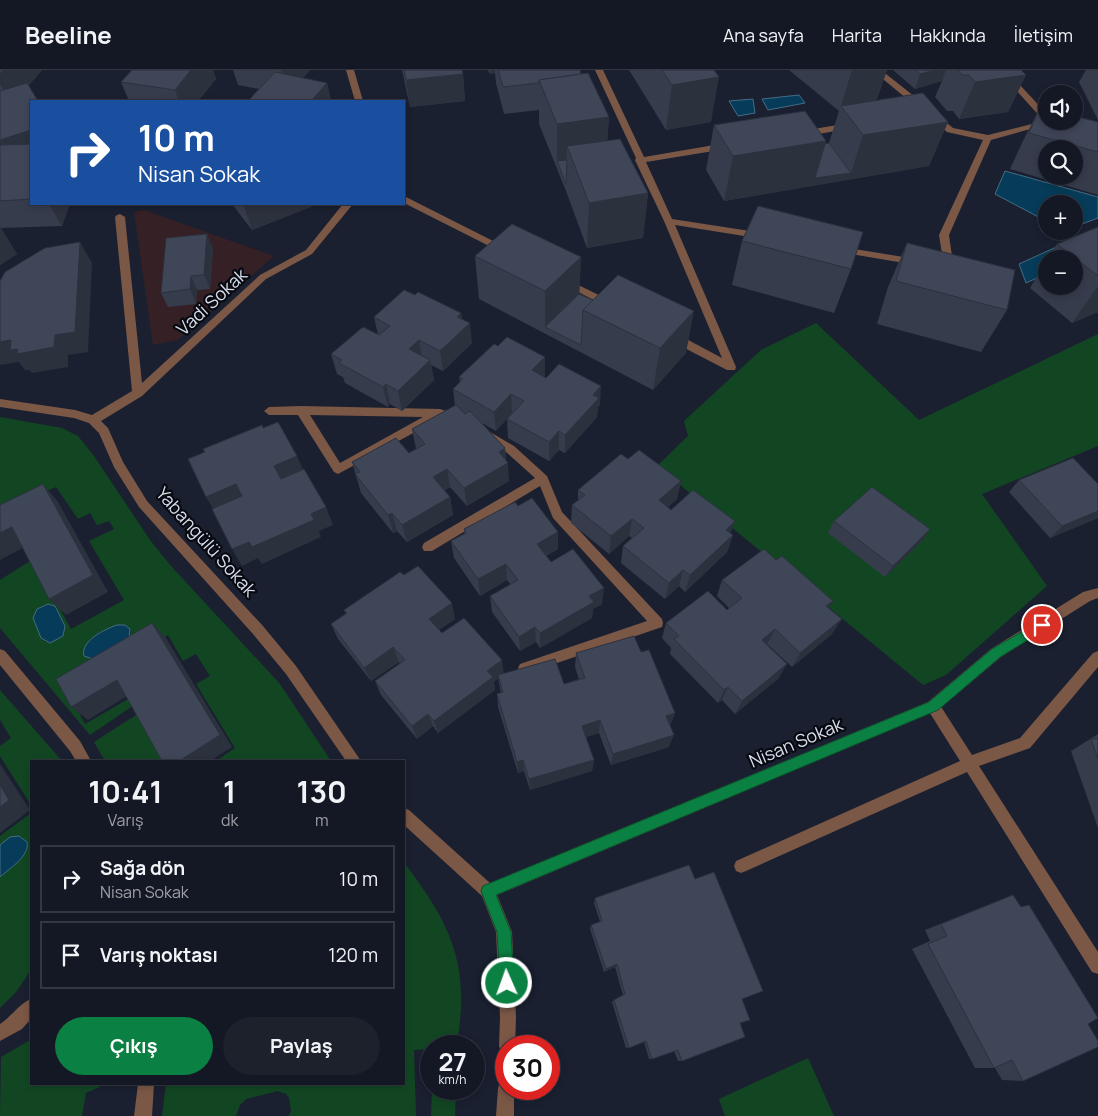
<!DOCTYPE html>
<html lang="tr">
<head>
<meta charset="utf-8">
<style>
	body { margin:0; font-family:Manrope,sans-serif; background:#1d212c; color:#f1f3f6; height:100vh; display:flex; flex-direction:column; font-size:19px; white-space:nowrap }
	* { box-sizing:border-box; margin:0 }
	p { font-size:16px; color:#9da0a6 }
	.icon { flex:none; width:28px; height:28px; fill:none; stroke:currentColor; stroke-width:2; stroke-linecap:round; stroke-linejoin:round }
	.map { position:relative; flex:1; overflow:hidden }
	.details { position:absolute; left:30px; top:690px; width:375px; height:325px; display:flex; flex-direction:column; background:#141824; border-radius:0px; box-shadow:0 2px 8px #0003,0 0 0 1px #333741 }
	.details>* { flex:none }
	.top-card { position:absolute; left:30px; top:30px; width:375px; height:105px; border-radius:0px; box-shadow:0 2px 8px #0003,0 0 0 1px #333741; background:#1a4fa0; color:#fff; overflow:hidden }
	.buttons { position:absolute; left:1038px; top:15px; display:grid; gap:10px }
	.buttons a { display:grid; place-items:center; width:45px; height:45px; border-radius:50%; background:#141824; box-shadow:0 2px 8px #0003,0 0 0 1px #333741; font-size:25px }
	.speed { position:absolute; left:420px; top:965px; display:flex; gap:10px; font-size:25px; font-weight:700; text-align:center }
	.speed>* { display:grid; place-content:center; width:65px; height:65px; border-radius:50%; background:#141824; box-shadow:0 2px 8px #0003,0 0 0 1px #333741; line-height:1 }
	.speed small { font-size:12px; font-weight:400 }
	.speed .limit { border:8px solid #d22; background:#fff; color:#111 }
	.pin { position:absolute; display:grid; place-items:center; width:42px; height:42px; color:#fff; margin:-21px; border:2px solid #fff; border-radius:50%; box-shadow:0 1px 5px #0007 }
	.me { position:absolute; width:55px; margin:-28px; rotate:358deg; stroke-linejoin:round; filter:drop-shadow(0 0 4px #0008) }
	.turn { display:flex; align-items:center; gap:18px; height:105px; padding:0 25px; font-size:22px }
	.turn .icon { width:65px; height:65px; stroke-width:2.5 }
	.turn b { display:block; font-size:35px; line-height:42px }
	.eta { display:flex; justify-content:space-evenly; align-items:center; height:85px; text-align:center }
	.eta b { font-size:30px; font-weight:700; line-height:35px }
	.action { display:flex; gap:10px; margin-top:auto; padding:10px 25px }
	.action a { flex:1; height:58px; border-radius:30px; background:#0b8043; color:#fff; font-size:20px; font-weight:700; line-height:58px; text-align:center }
	.action a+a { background:#1d212c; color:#f1f3f6 }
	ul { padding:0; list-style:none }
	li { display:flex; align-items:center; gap:15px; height:68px; margin:0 10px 8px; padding:0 15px; border:2px solid #333741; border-radius:0px }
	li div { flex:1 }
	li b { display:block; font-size:19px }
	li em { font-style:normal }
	header { display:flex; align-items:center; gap:30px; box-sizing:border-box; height:70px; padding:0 25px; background:#141824; border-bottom:1px solid #333741 }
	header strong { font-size:24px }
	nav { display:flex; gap:28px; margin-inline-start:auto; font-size:18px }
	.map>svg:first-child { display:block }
	.education { fill:#352125 }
	.green { fill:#124623; fill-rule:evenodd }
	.water { fill:#063c59; stroke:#456c84 }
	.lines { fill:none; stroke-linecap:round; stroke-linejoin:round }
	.service { fill:#7b5746; fill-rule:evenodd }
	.minor { fill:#7b5746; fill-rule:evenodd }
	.wall { fill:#363c4c; fill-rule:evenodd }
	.shaded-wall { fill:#2c313e }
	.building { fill:#3f4658; stroke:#2c313e }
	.route { fill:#0b8043; stroke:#07532c }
	.labels { text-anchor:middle; stroke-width:4.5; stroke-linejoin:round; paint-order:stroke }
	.street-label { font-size:18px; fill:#d8dde9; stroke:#070a11 }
</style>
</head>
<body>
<header>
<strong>Beeline</strong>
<nav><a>Ana sayfa</a><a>Harita</a><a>Hakkında</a><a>İletişim</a></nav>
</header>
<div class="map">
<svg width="1098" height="1046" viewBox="0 0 1098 1046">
	<rect width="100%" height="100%" fill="#1a2030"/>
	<path class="education" d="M144,140L274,186L178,270L153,275L134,142Z"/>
	<g class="green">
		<path d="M816,253L919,350L1098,264V376L982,424L1047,516L946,605L923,615L657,396L688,366L684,351L761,280Z"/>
		<path d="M0,347L62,358L78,366L94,386L150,470L171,496L280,614L331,691H216L235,678L196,614L210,606L196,584L183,591L168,565L68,623L85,654L130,628L134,635L90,665L0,558V510L33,489L71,559L124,530L89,471L114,459L109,451L97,455L90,443L78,449L56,417L10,438L0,459ZM44,535L55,536L65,556C64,568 57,570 46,572L41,568L37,539ZM117,555L128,557L131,561L129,568L91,570Z"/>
		<path d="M0,620L62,691H31V735L0,686V676L11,668L0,650Z"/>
		<path d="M139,643L169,691H105L94,672Z"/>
		<path d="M31,743V900L16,922L0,938V807L20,789L27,780L0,775V766Z"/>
		<path d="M404,792C434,833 460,869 461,923C462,940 459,959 457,976H431V979L414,980L416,1046H289L291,1041L289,1028L286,1024L278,1021L246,1029L240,1035L236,1046H162L166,1014H404Z"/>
		<path d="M30,970L31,1014H106L86,1023L82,1046H0L1,987Z"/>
		<path d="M808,988L834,1046H725L719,1029Z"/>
		<path d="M432,1019H456L455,1046H431Z"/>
	</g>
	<g class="water">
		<path d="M799,25L805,33L768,40L762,29Z"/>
		<path d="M753,29L755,43L738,46L729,31Z"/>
		<path d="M1005,101L1098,127V148L1074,157V134H1046V151L995,124Z"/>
		<path d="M1098,158L1074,189H1046V204L1026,213L1019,194Z"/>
		<path d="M48,534L55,536L65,556L63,566L50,573L41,568L33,548L37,539Z"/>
		<path d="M117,555H125L130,559L129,568L93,589L84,586C80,571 105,559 117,555Z"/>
		<path d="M19,766L27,772C30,786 10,798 0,807V775L10,767Z"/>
	</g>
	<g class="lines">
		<g class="service">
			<path d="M595,0H603L644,87L726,73L730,76L726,79L646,92L672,149L763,163L768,166L763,169L675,155L736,297L735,300H727L669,270L668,267L669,264H677L722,288L664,151L635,90L636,88Z"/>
			<path d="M872,0H881L924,34V38H918Z"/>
			<path d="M931,45H937L953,58L988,65L1044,51L1048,54L991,70L949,165L952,186L935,193L930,190L942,184L939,165L983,70L947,62L931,49Z"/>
			<path d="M849,53L852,54V58L802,67L798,64L802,61Z"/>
			<path d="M404,126L507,178L509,180L504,183L501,182L404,133Z"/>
			<path d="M842,177L916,189L921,192L916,195L839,182V178Z"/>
			<path d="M564,208L613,232L614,234L609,237L605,236L561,213L559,211Z"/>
			<path d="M301,336L440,339L460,346L461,349L456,353L439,349L338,404L334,402L298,345H269L264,341L269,337ZM310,345L423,347L340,393Z"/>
			<path d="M485,359L514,376L547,406L562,442L662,549L663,553L662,557L525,604L520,602L518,598L520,594L647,551L553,448L540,416L432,481H424L422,477L424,473L535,408L506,382L481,366L479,363Z"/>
			<path d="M0,579L5,581L80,671L91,691H76L70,681L0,595Z"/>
			<path d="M1098,581V597L1030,678L979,696L1098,882V904L1092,902L967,702L746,801L741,803L736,801L734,796L736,791L960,691L928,640L926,636L928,632L933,630L938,632L972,685L1020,668L1093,583Z"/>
			<path d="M31,929V949L22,959L0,971V954C11,947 19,934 31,929Z"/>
			<path d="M138,1014H154L152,1046H134Z"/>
		</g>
		<g class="minor">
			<path d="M346,0H354L363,31H355Z"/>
			<path d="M998,0H1006L1046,43V50H1043Z"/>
			<path d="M343,134H353L312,184L266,209L142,326L101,351L108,358L123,392L147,431L263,556L296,596L361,691H346L286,604L253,564L139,437L114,397L99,363L89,353L74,348L0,337V329L75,340L92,345L132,321L115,147L117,145L120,144L125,147L142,313L260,205L306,180Z"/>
			<path d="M1098,518V528L1090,531L1001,587L938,640L497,825L512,862L516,948L515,976H506V984L501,982L499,976L500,948L496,862L482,826L404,755V738L409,740L490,813L928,632L991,579L1083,522Z"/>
			<path d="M506,1010V1019H514V1046H496L498,1018L500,1012Z"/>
		</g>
	</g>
	<g class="wall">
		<path d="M0,0H42L29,15L31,31V134H70L62,156L1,158L17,184L0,195Z"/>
		<path d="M132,0H213L216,9L198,31H129L121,12Z"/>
		<path d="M233,0H310L303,8L327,13L331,31H248L259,19L238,15Z"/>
		<path d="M402,0H462L463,4L465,31L410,37Z"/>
		<path d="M488,0H580L581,4L609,47L607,71L648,123L643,168L587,178L566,121L539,54V40L504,44L496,13L495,3L490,4Z"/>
		<path d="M629,0H714L711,52L666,60Z"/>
		<path d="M789,0H887L877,29L873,31L948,52L929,96L724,131L706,100L714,55L825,74L829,73L839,41Z"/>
		<path d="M893,0H1021L1026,5L1008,42L959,49L953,41H947L935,27L942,11L915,19Z"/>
		<path d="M1086,0H1098V50L1079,12Z"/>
		<path d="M1040,37L1098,52V125L1010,99L1022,73ZM1046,79H1074V106H1046Z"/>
		<path d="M232,134H318L252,160Z"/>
		<path d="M1098,157V242L1072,253L1030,218L1046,191V216H1074V189H1047L1057,174Z"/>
		<path d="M742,171L851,199L834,243L732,215Z"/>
		<path d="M907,173L1007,240L981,282L877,254L888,217Z"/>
		<path d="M213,178L210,219L197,220L196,234L168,237L161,223Z"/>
		<path d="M475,186L581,187L579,224L686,283L653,320L479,229Z"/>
		<path d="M415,225L461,243L462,249L472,273L443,301L431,295L434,310L402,341L390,334L388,337L345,313L343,307L337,304L331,284L378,265L374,247Z"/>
		<path d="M459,307H545L600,335L598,337L597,347L565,383L559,380L549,391L508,368L507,349L496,361L482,353L505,378L506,390L509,411L467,436L450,417L445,420L450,427L453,445L407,472L397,461L393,463L361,423L352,392L409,383L416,379L412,359L455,336L453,319L460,312Z"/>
		<path d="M628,389L681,411L677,429L668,437L671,440L733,465L727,482L685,522L679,516L665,529L621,493L623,476L632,468L629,466L609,484L571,453L572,435L578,431V420Z"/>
		<path d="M1019,410L1098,414V448L1050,468L1009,422Z"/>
		<path d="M518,436L558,479L546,486L551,492L602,534L593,539L592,548L540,578L536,572L520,581L492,542L490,526L511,515L507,510L480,526L454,488L451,471L464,464V459Z"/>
		<path d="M834,451L930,459L922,471L885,507L828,463Z"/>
		<path d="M404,505L455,549L439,560L442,563L504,604L564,614L579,609L575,597L576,583L670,656L669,677L611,695L599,663L586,667L594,690L592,701L530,720L524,701L518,703L498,637L497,624L501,623L498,608L494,612L495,620L438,663L433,656L417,669L381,625L375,611L400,594L399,592L371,611L338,569L331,554L346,544L344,540Z"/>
		<path d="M722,510L829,538L832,564L792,597L767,574L779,608L735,644L722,630L718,633L670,584L671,578L662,568L666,553L727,540L729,538L717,526Z"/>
		<path d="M1098,664V758L1071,681Z"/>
		<path d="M1013,825L1088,954L1023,1011L1002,1010L995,998H975L912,879L930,871L925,860Z"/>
		<path d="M595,828L742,929L740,953L682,991H678L674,981L652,989H649L644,972L626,978L612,932L614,930L623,925L615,897L604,902L590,859L591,855L600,852L594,833Z"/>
	</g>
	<g class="shaded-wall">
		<path d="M3,0H42L12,35L0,14V4Z"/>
		<path d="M191,0H213L216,9L198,31H179L175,20Z"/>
		<path d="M281,0H310L306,5L288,24Z"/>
		<path d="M490,0H495V3L490,4Z"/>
		<path d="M852,0H887L877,29L844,40L841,36Z"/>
		<path d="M935,0H946L942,11L915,19L920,4Z"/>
		<path d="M463,4L465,31L410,37L406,10Z"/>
		<path d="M1026,5L1008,42L959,49L975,12Z"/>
		<path d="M719,7L711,52L666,60L672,15Z"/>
		<path d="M327,13L331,31H311Z"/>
		<path d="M609,47L606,91L567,76L566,97L557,91V54Z"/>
		<path d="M948,52L929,96L724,131L733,86L826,71L815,108L851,103L863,65Z"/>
		<path d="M31,60V93L0,103V70Z"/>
		<path d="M648,123L643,168L587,178L589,133Z"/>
		<path d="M49,134H70L62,156Z"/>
		<path d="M243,134H318L252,160Z"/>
		<path d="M0,157L17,184L0,195Z"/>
		<path d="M207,164L213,178L210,219L204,205Z"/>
		<path d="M80,172L92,193L88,282L68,285V297L32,303L29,300H25L19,292L1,295L0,294V272L55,265Z"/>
		<path d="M581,187L579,231L545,257V221Z"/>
		<path d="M191,206L197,220L196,234L190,219Z"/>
		<path d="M1098,216V242L1072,253Z"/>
		<path d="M694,241L686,283L653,320L660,278Z"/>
		<path d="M461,243L463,259L470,253L472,273L443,301L440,281L457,247Z"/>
		<path d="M419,270L422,290L409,279Z"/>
		<path d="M545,287V307L532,300Z"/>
		<path d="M430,290L434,310L402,341L398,321Z"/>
		<path d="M386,314L390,334L388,337L383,317Z"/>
		<path d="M601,316L600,335L598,337L597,347L565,383V365L593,325Z"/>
		<path d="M511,324L512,343L496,361L494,342Z"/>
		<path d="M559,361V380L549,391V372Z"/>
		<path d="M505,378L506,394L508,393L509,411L467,436L464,418L499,382Z"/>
		<path d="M297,386L305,404L282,414L274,396Z"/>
		<path d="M447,399L450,417L437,425L433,407Z"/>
		<path d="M681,411L677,429L655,448L659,430Z"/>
		<path d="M43,414L58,432L108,522L66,545L49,529Z"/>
		<path d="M236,414L246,432L217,445L206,427Z"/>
		<path d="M450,427L453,445L407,472L402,455Z"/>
		<path d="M326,437L333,455L319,461L321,467L262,494L258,488L242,496L232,479Z"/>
		<path d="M1098,441V448L1050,468L1062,456Z"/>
		<path d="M392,443L397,461L393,463L388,445Z"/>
		<path d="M632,449L629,466L609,484L611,466Z"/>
		<path d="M735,451L729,468L733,465L727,482L685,522L690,505L726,460Z"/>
		<path d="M12,457L30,474L0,490V463Z"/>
		<path d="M930,459L922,471L885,507L893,496Z"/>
		<path d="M558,462V479L537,491V474Z"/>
		<path d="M506,494L507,510L480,526L478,509Z"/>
		<path d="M683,500L679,516L665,529L669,513Z"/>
		<path d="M604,518L602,534L593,539L592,548L540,578V563L589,526Z"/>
		<path d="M833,531L823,546L826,536Z"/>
		<path d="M452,533L455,549L433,564L429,549Z"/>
		<path d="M842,549L832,564L792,597L800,583Z"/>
		<path d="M152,553L166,568L232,677L210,691H179Z"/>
		<path d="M535,557L536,572L520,581L519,567Z"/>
		<path d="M775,559L767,574L755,584L762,570Z"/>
		<path d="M393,577L399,592L371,611L364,598Z"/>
		<path d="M502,590L504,604L498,605V608L494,612L495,620L438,663L434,651L487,601Z"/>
		<path d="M787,594L779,608L735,644L742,631Z"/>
		<path d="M117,610L132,623L88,650L71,637Z"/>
		<path d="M728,617L722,630L718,633L724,620Z"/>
		<path d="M675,643L670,656L666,646Z"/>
		<path d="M428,644L433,656L417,669L412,656Z"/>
		<path d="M600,650L599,663L581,668L582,656Z"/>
		<path d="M674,665L669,677L611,695L613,684Z"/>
		<path d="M523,690L524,701L518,703L517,692Z"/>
		<path d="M594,690L592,701L530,720L529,709Z"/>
		<path d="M0,694L30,740L0,763Z"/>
		<path d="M617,894L615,897L604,902L606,899Z"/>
	</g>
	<g class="building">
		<path d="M132,0H191L175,20L121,12Z"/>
		<path d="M404,0H462L463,4L406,10Z"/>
		<path d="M498,0H580L581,4L539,10V13L503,17Z"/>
		<path d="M662,0H714L719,7L672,15Z"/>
		<path d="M915,0H935L920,4Z"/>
		<path d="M958,0H1021L1026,5L975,12L969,5H962Z"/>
		<path d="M275,2L327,13L311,31H248Z"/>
		<path d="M588,3L609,47L557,54L539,10Z"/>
		<path d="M27,13L38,31H31V60L0,70V21Z"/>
		<path d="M923,23L948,52L863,65L841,36Z"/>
		<path d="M1040,37L1046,38V51H1074V46L1098,52V82L1029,63Z"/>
		<path d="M805,41L826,71L733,86L714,55Z"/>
		<path d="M620,69L648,123L589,133L567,76Z"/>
		<path d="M829,73L851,103L815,108L825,74Z"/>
		<path d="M31,74V129L0,131V75Z"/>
		<path d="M567,90L566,114L557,91Z"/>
		<path d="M758,136L863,162L851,199L742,171Z"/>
		<path d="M512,154L581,187L545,221L475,186Z"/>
		<path d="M1098,157V206L1057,174Z"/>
		<path d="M207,164L204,205L191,206L190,219L161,223L166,168Z"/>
		<path d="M80,172L75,262L55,265L54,277L17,284L18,279L10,280L11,270L0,272V211L5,202L45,178Z"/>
		<path d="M907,173L1015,200L1007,240L896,211Z"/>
		<path d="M618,205L694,241L660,278L583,240Z"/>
		<path d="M404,220L415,225L418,222L461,243L457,247L470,253L440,281L419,270L409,279L430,290L398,321L386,314L383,317L339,293L342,290L331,284L363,257L379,265L390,256L374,247Z"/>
		<path d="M579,224L593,230L583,240L581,275L545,257Z"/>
		<path d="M507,267L545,287L532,300L546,308L559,294L601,316L593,325L599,328L565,365L559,361L549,372L507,349L524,331L511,324L494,342L453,319L463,309L459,307L494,274L498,276Z"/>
		<path d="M456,335L465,344L470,341L505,378L499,382L508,393L464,418L447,399L433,407L450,427L402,455L392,443L388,445L355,404L360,402L352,392L396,368L409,383L425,374L412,359Z"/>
		<path d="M278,352L297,386L274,396L281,409L304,399L326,437L311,444L314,450L252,477L249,472L232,479L212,439L242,426L236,414L206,427L188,389L205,382L203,379L262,355L263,358Z"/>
		<path d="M639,380L681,411L659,430L671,440L693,420L735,451L726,460L733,465L690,505L683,500L669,513L623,476L644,458L632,449L611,466L572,435L585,425L578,420L621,384L628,389Z"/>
		<path d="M1073,388L1098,414V441L1062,456L1019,410Z"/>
		<path d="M43,414L93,505L49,529L12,457L0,463V435Z"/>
		<path d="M872,417L930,459L893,496L834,451Z"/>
		<path d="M532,428L558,462L537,474L551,492L573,479L604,518L589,526L594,532L540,563L535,557L519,567L490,526L518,510L506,494L478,509L451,471L466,463L464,459L515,432L518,436Z"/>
		<path d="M764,479L776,490L782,486L833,531L826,536L842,549L800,583L775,559L762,570L787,594L742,631L728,617L724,620L674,569L679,566L666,553L708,521L727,540L742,528L722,510Z"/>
		<path d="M418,496L452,533L429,549L442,563L464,548L502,590L487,601L493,607L434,651L428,644L412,656L375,611L405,590L393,577L364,598L331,554L347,543L344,540L400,502L404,505Z"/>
		<path d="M152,553L220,665L179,691H162L117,610L71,637L56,609Z"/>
		<path d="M634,566L641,582L649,580L675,643L666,646L674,665L613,684L600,650L582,656L594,690L529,709L523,690L517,692L497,624L503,622L498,605L555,589L564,614L585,608L576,583Z"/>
		<path d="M1091,669H1098V689Z"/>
		<path d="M0,715L9,730L0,737Z"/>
		<path d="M689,795L695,809L714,802L763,921L742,929L750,950L740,953L745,967L682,991L678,980L652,989L646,971L629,978L614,930L625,924L617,894L606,899L591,855L602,851L595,828Z"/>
		<path d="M1013,825L1021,837L1029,835L1098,948L1088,954L1098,971V977L1023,1011L1012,990L994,998L928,874L947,866L941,854Z"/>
	</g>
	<path class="route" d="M1042,550L1046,551L1048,555L1046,559L1000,587L938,640L496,825L511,862L514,913L512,918L507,921L502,918L500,913L497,862L481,821L483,816L929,632L992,579Z"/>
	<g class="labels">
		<g class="street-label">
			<text transform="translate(212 232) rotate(-43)" y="6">Vadi Sokak</text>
			<text transform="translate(206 472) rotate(48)" y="6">Yabangülü Sokak</text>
			<text transform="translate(796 673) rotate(-23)" y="6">Nisan Sokak</text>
		</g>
	</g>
</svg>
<div class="buttons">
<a><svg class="icon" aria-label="sound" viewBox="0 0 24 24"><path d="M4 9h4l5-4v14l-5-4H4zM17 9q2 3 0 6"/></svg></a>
<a><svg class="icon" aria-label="search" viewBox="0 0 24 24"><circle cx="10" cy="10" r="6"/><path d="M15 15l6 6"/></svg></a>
<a>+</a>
<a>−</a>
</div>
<div class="speed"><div>27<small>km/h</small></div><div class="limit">30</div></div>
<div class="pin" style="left:1042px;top:555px;background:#d93025"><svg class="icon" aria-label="arrive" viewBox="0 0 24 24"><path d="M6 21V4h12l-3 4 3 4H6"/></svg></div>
<svg class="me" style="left:507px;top:913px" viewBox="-20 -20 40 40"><circle r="17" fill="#0b8043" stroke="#fff" stroke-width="3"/><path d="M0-11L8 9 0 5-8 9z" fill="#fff"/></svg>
<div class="top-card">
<div class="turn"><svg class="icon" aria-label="right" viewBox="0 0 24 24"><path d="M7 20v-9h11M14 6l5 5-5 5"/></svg><div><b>10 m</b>Nisan Sokak</div></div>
</div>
<section class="details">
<div class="eta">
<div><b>10:41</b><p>Varış</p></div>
<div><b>1</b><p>dk</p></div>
<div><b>130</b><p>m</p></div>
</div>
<ul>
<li><svg class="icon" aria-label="right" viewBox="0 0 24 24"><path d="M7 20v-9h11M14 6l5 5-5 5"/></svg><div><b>Sağa dön</b><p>Nisan Sokak</p></div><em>10 m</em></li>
<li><svg class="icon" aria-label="arrive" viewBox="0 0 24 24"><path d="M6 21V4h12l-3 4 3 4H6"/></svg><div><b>Varış noktası</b></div><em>120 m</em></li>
</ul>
<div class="action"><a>Çıkış</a><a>Paylaş</a></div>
</section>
</div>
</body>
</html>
